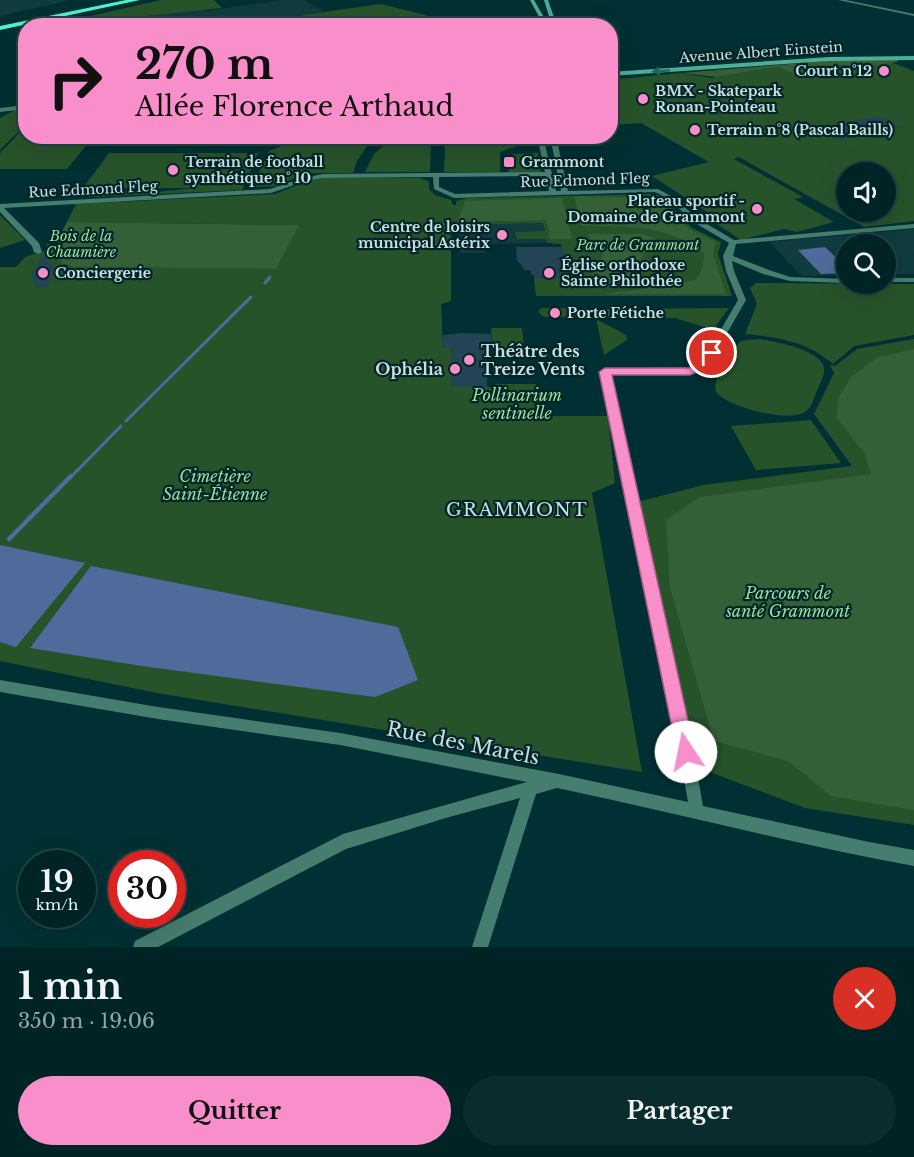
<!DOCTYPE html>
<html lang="fr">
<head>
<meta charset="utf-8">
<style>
	body { margin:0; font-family:"Libre Baskerville",serif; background:#0a2c2e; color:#f1f3f6; height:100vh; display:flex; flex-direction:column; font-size:22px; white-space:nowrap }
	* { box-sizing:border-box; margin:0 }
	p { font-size:20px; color:#95a4a7 }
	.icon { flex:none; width:33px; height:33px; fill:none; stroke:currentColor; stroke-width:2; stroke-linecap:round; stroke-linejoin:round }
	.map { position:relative; height:947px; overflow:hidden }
	.panel { display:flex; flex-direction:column; background:#002426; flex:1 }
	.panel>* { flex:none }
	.banner { position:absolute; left:18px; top:18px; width:600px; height:126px; border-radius:24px; box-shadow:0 6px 24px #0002,0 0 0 2px #224143; background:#f98fca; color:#111; overflow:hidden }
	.buttons { position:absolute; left:836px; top:162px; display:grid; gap:12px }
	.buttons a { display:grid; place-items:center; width:60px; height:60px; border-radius:50%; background:#002426; box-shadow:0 6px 24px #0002,0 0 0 2px #224143; font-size:30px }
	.speed { position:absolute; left:18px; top:850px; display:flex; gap:12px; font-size:30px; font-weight:700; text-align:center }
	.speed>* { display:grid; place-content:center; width:78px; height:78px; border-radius:50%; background:#002426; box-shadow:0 6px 24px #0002,0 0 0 2px #224143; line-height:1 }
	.speed small { font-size:15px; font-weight:400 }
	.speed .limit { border:9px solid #d22; background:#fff; color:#111 }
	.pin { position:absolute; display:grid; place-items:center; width:51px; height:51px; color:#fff; margin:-26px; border:3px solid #fff; border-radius:50%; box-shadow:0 2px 6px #0007 }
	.me { position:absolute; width:66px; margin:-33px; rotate:349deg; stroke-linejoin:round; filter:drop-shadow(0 0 4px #0008) }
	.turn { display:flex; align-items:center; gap:21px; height:126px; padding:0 18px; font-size:27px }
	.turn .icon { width:78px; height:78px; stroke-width:2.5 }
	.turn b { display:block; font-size:42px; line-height:51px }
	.round { display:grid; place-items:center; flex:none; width:63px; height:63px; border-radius:32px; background:#0a2c2e }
	.summary { display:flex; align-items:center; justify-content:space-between; height:102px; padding:0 18px }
	h1 { font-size:36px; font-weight:700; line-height:45px }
	.primary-button { display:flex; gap:12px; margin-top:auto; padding:12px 18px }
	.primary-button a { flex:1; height:69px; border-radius:36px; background:#f98fca; color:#111; font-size:24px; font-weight:700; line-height:69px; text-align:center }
	.primary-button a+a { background:#0a2c2e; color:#f1f3f6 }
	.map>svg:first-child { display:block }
	.built { fill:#103c40 }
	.green { fill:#27532b; fill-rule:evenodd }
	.forest { fill:#336036 }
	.water { fill:#4f6b9c }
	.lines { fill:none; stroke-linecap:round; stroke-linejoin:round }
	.stream-far1 { stroke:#4f6b9c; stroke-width:3 }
	.stream { stroke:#4f6b9c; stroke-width:4.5 }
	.building { fill:#234454 }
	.minor { fill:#457d6e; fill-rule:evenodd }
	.tertiary { fill:#457d6e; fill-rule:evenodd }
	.secondary { fill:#4dad95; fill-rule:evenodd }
	.motorway { fill:#50f3ce; fill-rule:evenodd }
	.oneway { fill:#246258 }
	.route { fill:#f98fca; stroke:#a25d83; stroke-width:1.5 }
	.poi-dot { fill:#f98fca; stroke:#032527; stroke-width:2 }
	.labels { text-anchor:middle; stroke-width:4.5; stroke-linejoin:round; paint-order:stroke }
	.far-street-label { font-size:14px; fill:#c9e0e2; stroke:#032527 }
	.far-poi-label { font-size:14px; font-weight:bold; fill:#c9e0e2; stroke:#032527; text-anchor:start }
	.far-park-label { font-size:14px; font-style:italic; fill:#9be09e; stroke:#032527 }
	.poi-label { font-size:16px; font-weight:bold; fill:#c9e0e2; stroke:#032527; text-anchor:start }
	.park-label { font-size:16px; font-style:italic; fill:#9be09e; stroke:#032527 }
	.neighbourhood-label { font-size:18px; letter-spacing:1.5px; fill:#c9e0e2; stroke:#032527 }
	.near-street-label { font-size:20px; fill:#c9e0e2; stroke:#032527 }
</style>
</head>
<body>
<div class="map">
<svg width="914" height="947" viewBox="0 0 914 947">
	<rect width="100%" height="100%" fill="#003033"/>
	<g class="built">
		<path d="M0,0H62L68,1L0,16Z"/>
		<path d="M283,0H305L323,11L302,15L317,25L64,26L203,9L205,11Z"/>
		<path d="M543,223L548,243L485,244V253H460L458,224Z"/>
		<path d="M914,229V274H885V244H846V275L802,276L769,242Z"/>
	</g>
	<g class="green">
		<path d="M161,0H214L222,8L64,25L55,24Z"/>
		<path d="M381,4L466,25H317L302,15Z"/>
		<path d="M891,62L914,71V221L864,227L739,157L734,159L803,197L794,199L834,222L797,232L784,229L741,240L712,221L718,219L652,176L709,162L641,123L611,125V81L619,79L680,73L711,78L778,67L794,74L840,65L863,67ZM846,172H885V212H846Z"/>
		<path d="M25,109V125L0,150V118L15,110Z"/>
		<path d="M25,127L26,136L93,137L67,169H0V153Z"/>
		<path d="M122,137V136L199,137L193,146H115Z"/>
		<path d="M393,137H429L428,143H431L430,172H365L374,154Z"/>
		<path d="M451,139L524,140L526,143L500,152V172H444L445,144Z"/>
		<path d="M328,143H369L357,161L353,173H305L277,186L252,187L269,151L281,146Z"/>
		<path d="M109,153H258L242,190L92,197L98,189L157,192L195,188H83Z"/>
		<path d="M538,153L541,172H509L508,158L513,154Z"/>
		<path d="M324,178H420L429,182V189L435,195L451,200L453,205H456V201L468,198L654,194L661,196L692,228L721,242L718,254L732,296H536L534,279L569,278L561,244L548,243L546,239H517L515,232L545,231L543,223L451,225V301L441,304L443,348H462L451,355V387H495V384H536L541,410L547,416H608L615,483L592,493L642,772L157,693L0,661V267H16L25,257L47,250L63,264L73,267L276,269L298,225L67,222L76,204L275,194L308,181Z"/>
		<path d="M0,215L25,240L0,248Z"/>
		<path d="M756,283L914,284V335L854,346L833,364C808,342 778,337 745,334L757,304L750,288Z"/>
		<path d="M541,308H588L590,317H544L538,312Z"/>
		<path d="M729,308L713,330L675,318L602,317L600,309Z"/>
		<path d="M596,319L626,335L627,340L604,355Z"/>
		<path d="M491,328H522L524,349H493Z"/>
		<path d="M759,339C774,341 822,350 824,368C825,375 820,383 817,390C814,398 812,408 803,413C786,422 728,407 716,392C712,380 729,348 740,342C746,339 753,340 759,339Z"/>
		<path d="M914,339V825L805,808L694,766L637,502L704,485L852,466L814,414L834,373L830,365L835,366L857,349Z"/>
		<path d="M811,420L841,463L756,470L731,426Z"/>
	</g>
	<g class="forest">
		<path d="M898,59L897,62L863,67L840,65L794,74L778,67L717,77L681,73L839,60Z"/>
		<path d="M574,196L657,198L689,229L716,242L713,254L726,294H603C617,292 690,284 696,279C703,273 703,262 704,253C664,224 630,226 582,226Z"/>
		<path d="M562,198L572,239H550L547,220L458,222L465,201Z"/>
		<path d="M67,222L299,225L276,269L73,267L63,264L47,250V244H55Z"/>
		<path d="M588,234H642L655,238L640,260L643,281C631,289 609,287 595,285L591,268L602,257L601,247L591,241Z"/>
		<path d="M914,349V810L831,796L788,761L714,741L670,588L666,520L700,497L871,474L865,454L837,418L838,398L852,376L878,357Z"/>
	</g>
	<g class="water">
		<path d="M825,247L846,267V273L821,274L798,250Z"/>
		<path d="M0,545L85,563L16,647L0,642Z"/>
		<path d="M91,566L398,627L418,680L375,697L142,666L30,648Z"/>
	</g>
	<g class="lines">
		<g class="stream-far1">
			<path d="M265,283L270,277"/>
			<path d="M126,421L251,297"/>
			<path d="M70,478L121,426"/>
		</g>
		<path class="stream" d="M9,539L71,476"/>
	</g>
	<g class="building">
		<path d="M878,116L901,128L838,140L811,130Z"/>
		<path d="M516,247H562L569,279H534V275L530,274L532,271L525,270L517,260Z"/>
		<path d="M43,255L55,268L48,285L37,289L31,276Z"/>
		<path d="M462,333L491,334L492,350H486L487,387H451V348H443V335Z"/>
	</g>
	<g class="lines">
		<g class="minor">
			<path d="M838,0H846L914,14V16Z"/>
			<path d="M537,136H543L556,191H561L550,136H556L568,191L658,189L671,196L700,220L734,240L914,224V228L736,244L733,256L769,270L790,277L846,279V283L790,281L763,274L732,261L734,271L746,300L707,368L696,373L610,375L690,733L703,806L869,842L914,850V866C794,844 677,813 557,788L536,794L488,947H472L520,798L449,817L346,849L158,947H133L135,941L343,834L527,782L340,745L158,719L0,692V680L158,707L340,733L559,774L688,802L676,733L600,372L605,369L694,367L701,364L738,300L726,271L723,256L729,243L695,223L667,198L655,192L454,198L434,189L433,177L323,178L306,181L271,193L4,208L39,243L42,252L38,254L34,252L32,246L0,212V204L270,189L303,178L323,174L545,172ZM546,176L549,191L455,194L439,187V177Z"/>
			<rect x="885" y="278" width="29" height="4"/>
		</g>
		<path class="tertiary" d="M26,105V109L0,112V108Z"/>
		<g class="secondary">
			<path d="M530,0H534L549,26H544Z"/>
			<path d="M544,0H548L557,26H552Z"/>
			<path d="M914,56V60L829,61L610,76V72L829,57Z"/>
		</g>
		<path class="motorway" d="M126,0H140L0,30V26Z"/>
	</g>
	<defs><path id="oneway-solid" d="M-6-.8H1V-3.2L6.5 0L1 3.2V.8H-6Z" transform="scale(1.5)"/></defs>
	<use class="oneway" href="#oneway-solid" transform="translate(661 71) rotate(176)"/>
	<path class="route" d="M712,349L717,353L708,368L690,375H612L695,752L693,758L686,760L680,758L677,752L599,372L605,368H688L699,364L708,351Z"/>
	<g class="poi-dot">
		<circle cx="884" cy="71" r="6"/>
		<circle cx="643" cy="99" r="6"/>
		<circle cx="695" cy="130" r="6"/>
		<rect x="503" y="156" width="12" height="12" rx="3"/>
		<circle cx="173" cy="170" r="6"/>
		<circle cx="757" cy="209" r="6"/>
		<circle cx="502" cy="235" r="6"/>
		<circle cx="43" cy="273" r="6"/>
		<circle cx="549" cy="273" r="6"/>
		<circle cx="555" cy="313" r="6"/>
		<circle cx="469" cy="360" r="6"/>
		<circle cx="455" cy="369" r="6"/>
	</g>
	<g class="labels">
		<g class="far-street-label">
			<text transform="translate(761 52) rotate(-4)" y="5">Avenue Albert Einstein</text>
			<text transform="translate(585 180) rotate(-2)" y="5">Rue Edmond Fleg</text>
			<text transform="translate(93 189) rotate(-3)" y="5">Rue Edmond Fleg</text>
		</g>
		<g class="far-poi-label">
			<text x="872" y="76" text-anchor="end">Court n°12</text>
			<text x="655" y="96">BMX - Skatepark<tspan x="655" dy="16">Ronan-Pointeau</tspan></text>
			<text x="707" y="135">Terrain n°8 (Pascal Baills)</text>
			<text x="185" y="167">Terrain de football<tspan x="185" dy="16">synthétique n° 10</tspan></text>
			<text x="521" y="167">Grammont</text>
			<text x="745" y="206" text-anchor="end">Plateau sportif -<tspan x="745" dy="16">Domaine de Grammont</tspan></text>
			<text x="490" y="232" text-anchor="end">Centre de loisirs<tspan x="490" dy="16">municipal Astérix</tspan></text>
			<text x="561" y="270">Église orthodoxe<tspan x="561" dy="16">Sainte Philothée</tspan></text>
			<text x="55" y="278">Conciergerie</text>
			<text x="567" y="318">Porte Fétiche</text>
		</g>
		<g class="far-park-label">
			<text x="81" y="241">Bois de la<tspan x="81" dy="16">Chaumière</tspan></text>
			<text x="638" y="250">Parc de Grammont</text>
		</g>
		<g class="poi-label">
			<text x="481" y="357">Théâtre des<tspan x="481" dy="18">Treize Vents</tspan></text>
			<text x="443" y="375" text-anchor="end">Ophélia</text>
		</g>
		<g class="park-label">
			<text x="517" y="401">Pollinarium<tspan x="517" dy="18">sentinelle</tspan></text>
			<text x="215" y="482">Cimetière<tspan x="215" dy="18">Saint-Étienne</tspan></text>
			<text x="788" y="599">Parcours de<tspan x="788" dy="18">santé Grammont</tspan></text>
		</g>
		<g class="neighbourhood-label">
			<text x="517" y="516">GRAMMONT</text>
		</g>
		<g class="near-street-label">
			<text transform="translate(463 743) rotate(11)" y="7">Rue des Marels</text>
		</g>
	</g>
</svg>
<div class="buttons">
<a><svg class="icon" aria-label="sound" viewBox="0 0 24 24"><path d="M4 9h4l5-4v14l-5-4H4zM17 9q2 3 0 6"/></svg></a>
<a><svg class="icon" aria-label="search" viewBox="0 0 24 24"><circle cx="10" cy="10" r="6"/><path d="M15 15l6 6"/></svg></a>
</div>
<div class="speed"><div>19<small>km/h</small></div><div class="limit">30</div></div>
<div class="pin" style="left:712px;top:353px;background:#d93025"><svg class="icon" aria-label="arrive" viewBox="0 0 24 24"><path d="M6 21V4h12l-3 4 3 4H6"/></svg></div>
<svg class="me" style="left:686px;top:752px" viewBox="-20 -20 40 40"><circle r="19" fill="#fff"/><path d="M0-13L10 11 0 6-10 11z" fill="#f98fca"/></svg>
<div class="banner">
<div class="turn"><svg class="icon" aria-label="right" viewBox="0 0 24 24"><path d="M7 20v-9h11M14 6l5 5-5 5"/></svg><div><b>270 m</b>Allée Florence Arthaud</div></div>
</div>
</div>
<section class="panel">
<div class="summary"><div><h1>1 min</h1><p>350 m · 19:06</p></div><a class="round" style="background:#d93025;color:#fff"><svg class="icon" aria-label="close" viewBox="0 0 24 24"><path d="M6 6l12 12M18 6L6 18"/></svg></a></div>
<div class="primary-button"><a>Quitter</a><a>Partager</a></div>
</section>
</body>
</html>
